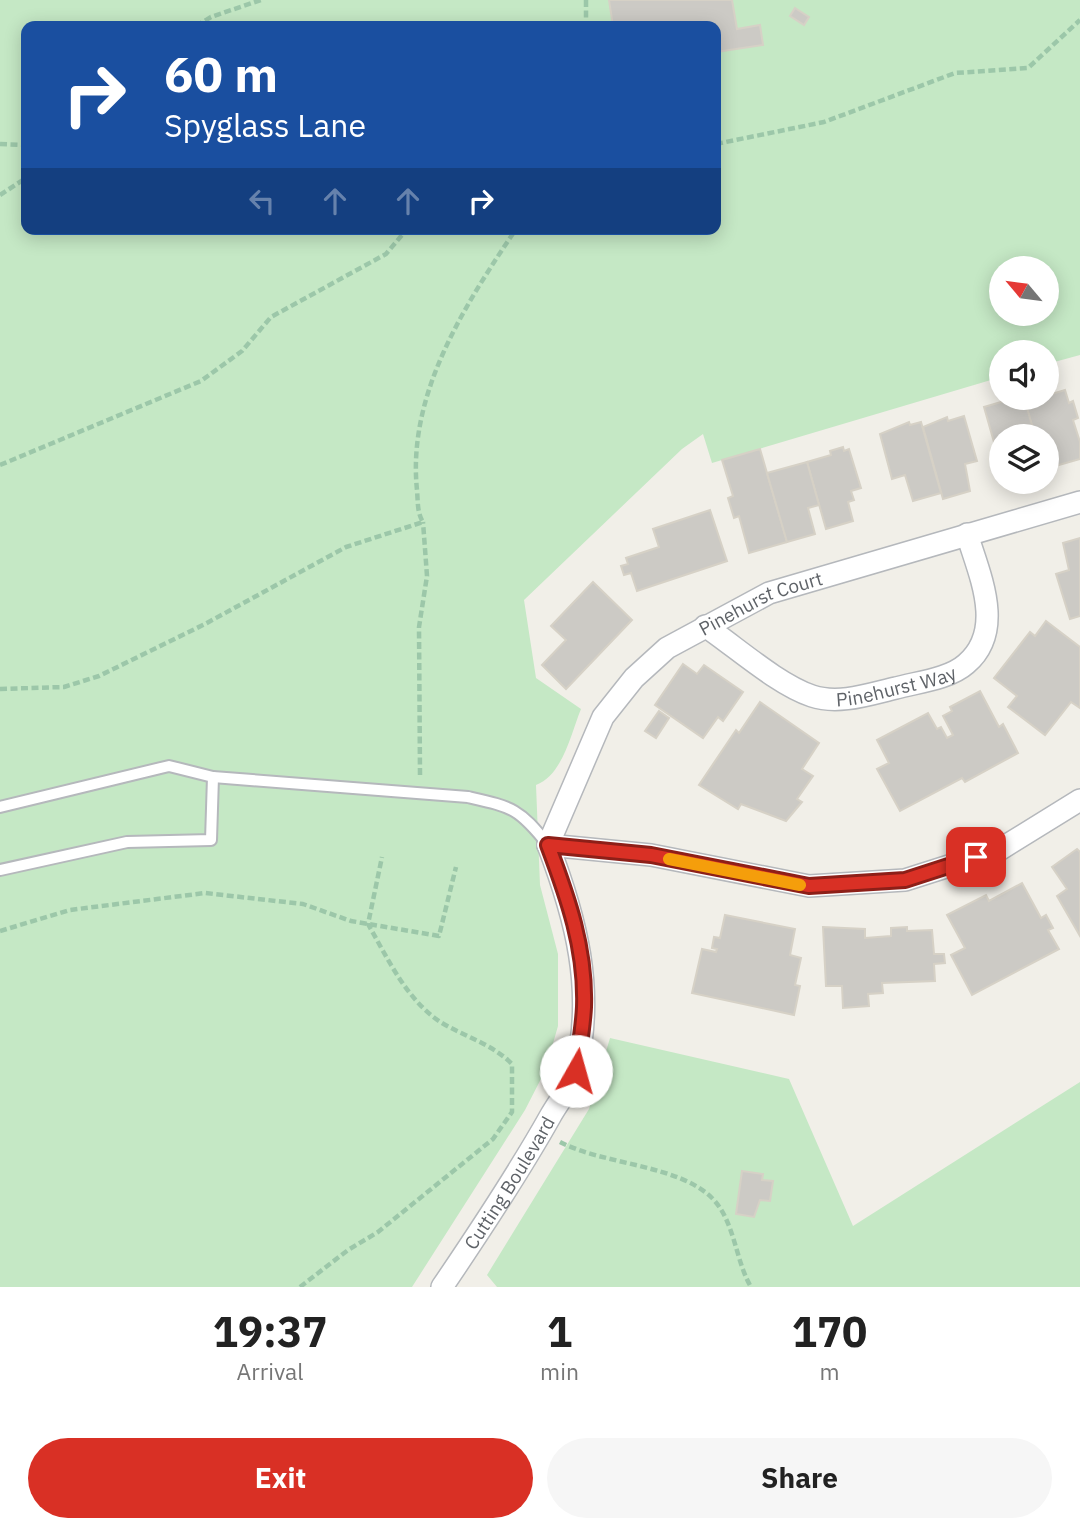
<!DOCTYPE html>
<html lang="en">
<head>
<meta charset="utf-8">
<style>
	body { margin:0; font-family:"IBM Plex Sans",sans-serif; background:#f6f6f6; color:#222; height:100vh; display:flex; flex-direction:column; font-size:26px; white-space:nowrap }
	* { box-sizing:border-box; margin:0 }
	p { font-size:23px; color:#767676 }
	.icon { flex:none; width:38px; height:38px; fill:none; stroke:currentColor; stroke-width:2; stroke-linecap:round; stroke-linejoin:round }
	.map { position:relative; height:1287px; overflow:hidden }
	.sheet { display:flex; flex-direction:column; background:#fff; flex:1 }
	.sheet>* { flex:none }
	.guide { position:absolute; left:21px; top:21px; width:700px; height:214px; border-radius:14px; box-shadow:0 4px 18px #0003; background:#1a4fa0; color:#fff; overflow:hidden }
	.needle { width:46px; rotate:299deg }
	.controls { position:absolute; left:989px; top:256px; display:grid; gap:14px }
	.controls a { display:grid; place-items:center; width:70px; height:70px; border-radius:50%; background:#fff; box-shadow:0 4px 18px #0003; font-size:35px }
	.pin { position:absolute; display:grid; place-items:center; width:60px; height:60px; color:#fff; margin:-30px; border-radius:14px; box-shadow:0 4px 10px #0006 }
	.me { position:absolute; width:77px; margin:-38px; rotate:7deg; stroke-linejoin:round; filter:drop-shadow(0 0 5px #0008) }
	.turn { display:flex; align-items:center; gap:24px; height:147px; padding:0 28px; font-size:32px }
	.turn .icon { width:91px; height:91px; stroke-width:2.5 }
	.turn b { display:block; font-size:49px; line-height:60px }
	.lanes { display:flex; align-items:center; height:66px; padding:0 28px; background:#0003; justify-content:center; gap:35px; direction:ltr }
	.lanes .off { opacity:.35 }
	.eta { display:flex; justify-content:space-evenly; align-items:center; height:119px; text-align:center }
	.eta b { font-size:42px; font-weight:700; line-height:49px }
	.cta { display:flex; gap:14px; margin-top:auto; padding:14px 28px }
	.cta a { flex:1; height:80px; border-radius:42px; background:#d93025; color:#fff; font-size:28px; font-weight:700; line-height:80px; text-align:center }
	.cta a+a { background:#f6f6f6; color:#222 }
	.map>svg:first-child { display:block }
	.green { fill:#c5e8c5; fill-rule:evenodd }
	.building { fill:#cccac5; stroke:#d6d1c6; stroke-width:2 }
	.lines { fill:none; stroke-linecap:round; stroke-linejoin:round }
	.service-casing { stroke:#b5b8bc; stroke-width:14 }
	.minor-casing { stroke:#b5b8bc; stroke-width:24 }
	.path { stroke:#9cc7a9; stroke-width:4.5; stroke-dasharray:7 3.5; stroke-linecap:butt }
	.service { stroke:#fff; stroke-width:10 }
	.minor { stroke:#fff; stroke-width:21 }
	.route-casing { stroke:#8d1f18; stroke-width:18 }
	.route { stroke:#d93025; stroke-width:12 }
	.slow { stroke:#f59e0b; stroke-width:12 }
	.labels { text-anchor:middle; stroke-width:5; stroke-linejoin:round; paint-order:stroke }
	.street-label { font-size:19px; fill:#5f6368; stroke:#fff }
</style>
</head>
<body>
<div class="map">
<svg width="1080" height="1287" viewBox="0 0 1080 1287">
	<rect width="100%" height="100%" fill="#f1efe8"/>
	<g class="green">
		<path d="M0,0H1080V355L1047,364L1046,352H1001V377L712,463L703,434L682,449L524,600L536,678L581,709C571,733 563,775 536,785L540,885L558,954V1026L545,1071L525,1110L412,1287H0ZM26,26H716V229H26ZM1001,268H1046V313H1001Z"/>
		<path d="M610,1038L789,1079L853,1226L1080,1082V1287H497L487,1275L589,1109Z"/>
	</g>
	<g class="building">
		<path d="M609,0H732L737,29L760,25L763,45L716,52V26H613Z"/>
		<path d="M795,8L809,17L804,25L790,16Z"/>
		<path d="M1065,390L1069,403L1073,401L1078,418L1073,420L1080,442V459L1052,467L1050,460L1046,461V436H1035L1025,402Z"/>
		<path d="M1018,397H1024L1035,436H1001V467L984,407Z"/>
		<path d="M964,416L977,461L965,464L970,491L943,499L923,427L947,417L948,421Z"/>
		<path d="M909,422L910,425L921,422L941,493L913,501L905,475L892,479L880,434Z"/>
		<path d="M843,447L844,451L849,449L861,488L851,491L854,500L848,502L853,521L826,529L807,462L831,455L830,451Z"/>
		<path d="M760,449L787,542L749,553L739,516L734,518L728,498L733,496L722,460Z"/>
		<path d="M807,462L819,505L808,508L815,534L787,542L767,473Z"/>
		<path d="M710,510L727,561L637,591L631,573L624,575L621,566L628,564L626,558L659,547L653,529Z"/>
		<path d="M1080,538V616L1070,619L1056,574L1069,570L1063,543Z"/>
		<path d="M593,582L632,620L566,689L542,665L566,640L551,626Z"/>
		<path d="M1046,621L1080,647V708L1071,702L1045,735L1008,707L1017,696L994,678L1030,632L1035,636Z"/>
		<path d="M683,664L697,674L704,665L743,692L723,721L718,717L703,738L655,705Z"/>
		<path d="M980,691L999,727L1003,724L1018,753L965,782L962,778L900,811L877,769L889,763L877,740L928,713L937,729L941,727L947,738L953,735L943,716L952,711L950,707Z"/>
		<path d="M760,702L819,743L802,769L813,776L797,799L802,802L786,821L741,804L738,809L699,785L736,730L739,733Z"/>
		<path d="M659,711L669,718L656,738L645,731Z"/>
		<path d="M1077,849L1080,852V936L1057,896L1067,889L1052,867Z"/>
		<path d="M1022,883L1041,918L1046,915L1053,928L1048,930L1059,949L972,995L951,955L965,948L947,915L986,895L989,901Z"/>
		<path d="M725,915L795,929L790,955L801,958L795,985L800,986L794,1015L692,993L702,949L716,952L717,949L712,948L714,937L720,938Z"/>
		<path d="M823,927L865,929V938L891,936V928L907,927V931L932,930L934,954H944L945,963L934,964L935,981L882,983L883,993L868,994L869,1006L843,1008L842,986H826Z"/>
		<path d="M742,1171L763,1174L762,1180L773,1181L770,1201L760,1200L754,1217L736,1214Z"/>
	</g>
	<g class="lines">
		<defs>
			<g id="service">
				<path d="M0,807L169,766L213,777L468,797C512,807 519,808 548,845"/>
				<path d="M0,870L127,842L211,840L213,777"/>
			</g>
			<g id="minor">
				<path id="s1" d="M705,626C736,647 777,684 812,696C839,705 870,694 896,688C918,682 949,679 966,664C1006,630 979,574 967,534"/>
				<path id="s2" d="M548,845L603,717L634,678L667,648L769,593L1080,502"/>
				<path d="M548,845L651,855L809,886L905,880L999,850L1080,800"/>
				<path id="s3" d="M442,1287C480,1231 518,1174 551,1115C559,1101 573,1084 576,1069C595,990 576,918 548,845"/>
			</g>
		</defs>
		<use href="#service" class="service-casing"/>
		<use href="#minor" class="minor-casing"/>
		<g class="path">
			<path d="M586,0V26"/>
			<path d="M196,26L211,17L261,0"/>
			<path d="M0,144L26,145"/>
			<path d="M716,144L824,122L955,73L1028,68L1080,20"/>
			<path d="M0,195L26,178"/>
			<path d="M0,465L201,381L242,351L271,317L386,254L407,229"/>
			<path d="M0,689L64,687L99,676L205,624L346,547L423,522C417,513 418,501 417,490C407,394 465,305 516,229"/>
			<path d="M420,775L419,627L427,576L423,522"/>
			<path d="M0,931L70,910L205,893L303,904L351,921L439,936L456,867"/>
			<path d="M560,1142C604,1165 677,1164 712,1198C735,1221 735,1260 751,1287"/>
			<path d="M300,1287L348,1250L378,1232L493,1139L512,1112V1064C492,1044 466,1037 442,1023C407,1001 388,959 368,924L382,857"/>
		</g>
		<use href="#service" class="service"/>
		<use href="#minor" class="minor"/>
	</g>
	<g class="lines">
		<defs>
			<path id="route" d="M576,1071C579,1050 583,1028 584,1007C586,949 568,898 548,845L651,855L809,886L905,880L976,857"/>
		</defs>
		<use href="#route" class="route-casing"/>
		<use href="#route" class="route"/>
		<path class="slow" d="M669,859L800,885"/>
	</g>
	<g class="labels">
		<g class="street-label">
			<text dy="7" stroke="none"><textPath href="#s2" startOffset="338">Pinehurst Court</textPath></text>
			<text dy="7" stroke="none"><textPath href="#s1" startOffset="214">Pinehurst Way</textPath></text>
			<text dy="7" stroke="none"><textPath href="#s3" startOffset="124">Cutting Boulevard</textPath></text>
		</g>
	</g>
</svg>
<div class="controls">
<a><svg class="needle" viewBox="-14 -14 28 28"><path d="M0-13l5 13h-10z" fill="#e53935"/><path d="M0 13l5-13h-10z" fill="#767676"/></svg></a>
<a><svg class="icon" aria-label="sound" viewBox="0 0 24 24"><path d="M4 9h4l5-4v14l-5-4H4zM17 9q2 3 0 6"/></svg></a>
<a><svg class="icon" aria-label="layers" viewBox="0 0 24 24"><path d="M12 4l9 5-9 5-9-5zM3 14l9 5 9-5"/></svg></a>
</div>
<div class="pin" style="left:976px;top:857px;background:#d93025"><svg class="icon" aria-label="arrive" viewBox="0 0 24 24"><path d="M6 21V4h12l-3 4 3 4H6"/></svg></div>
<svg class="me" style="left:576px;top:1071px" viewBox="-20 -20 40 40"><circle r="19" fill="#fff"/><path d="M0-13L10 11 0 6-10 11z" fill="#d93025"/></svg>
<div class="guide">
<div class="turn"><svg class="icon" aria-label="right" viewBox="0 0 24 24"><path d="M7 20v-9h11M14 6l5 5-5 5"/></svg><div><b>60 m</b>Spyglass Lane</div></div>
<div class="lanes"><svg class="icon off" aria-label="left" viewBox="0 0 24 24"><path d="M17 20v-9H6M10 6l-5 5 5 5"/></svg><svg class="icon off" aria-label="ahead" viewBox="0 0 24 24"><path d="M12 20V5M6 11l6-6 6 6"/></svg><svg class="icon off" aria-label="ahead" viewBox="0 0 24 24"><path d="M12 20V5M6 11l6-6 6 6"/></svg><svg class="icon" aria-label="right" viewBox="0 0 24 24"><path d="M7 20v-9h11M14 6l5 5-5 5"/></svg></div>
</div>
</div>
<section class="sheet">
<div class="eta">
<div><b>19:37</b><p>Arrival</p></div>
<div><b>1</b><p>min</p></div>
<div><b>170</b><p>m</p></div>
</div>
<div class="cta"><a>Exit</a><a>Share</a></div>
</section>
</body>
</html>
